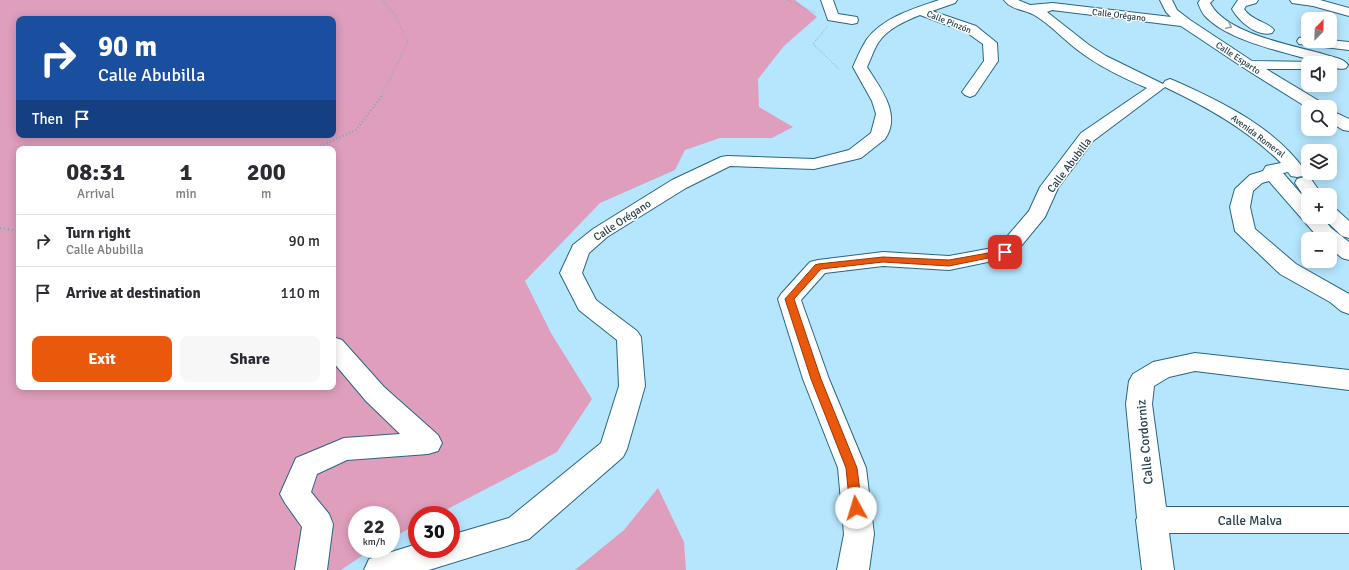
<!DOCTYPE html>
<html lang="en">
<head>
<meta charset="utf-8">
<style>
	body { margin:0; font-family:Signika,sans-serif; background:#f7f7f7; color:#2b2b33; height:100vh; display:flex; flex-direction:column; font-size:15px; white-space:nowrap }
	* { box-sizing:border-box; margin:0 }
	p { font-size:13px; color:#7c7c81 }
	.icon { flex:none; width:22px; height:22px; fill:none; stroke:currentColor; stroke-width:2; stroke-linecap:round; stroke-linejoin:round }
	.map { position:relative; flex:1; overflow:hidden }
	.drawer { position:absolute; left:16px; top:146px; width:320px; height:244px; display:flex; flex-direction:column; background:#fff; border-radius:8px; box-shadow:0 2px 10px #0003 }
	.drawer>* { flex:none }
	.guide { position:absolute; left:16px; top:16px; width:320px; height:122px; border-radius:8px; box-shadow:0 2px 10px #0003; background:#1a4fa0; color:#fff; overflow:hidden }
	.needle { width:26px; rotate:23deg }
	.controls { position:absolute; left:1301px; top:12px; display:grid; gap:8px }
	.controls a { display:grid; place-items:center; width:36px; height:36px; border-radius:8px; background:#fff; box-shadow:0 2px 10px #0003; font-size:20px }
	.speed { position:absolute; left:348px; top:506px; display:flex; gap:8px; font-size:20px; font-weight:700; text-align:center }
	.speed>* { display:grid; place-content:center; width:52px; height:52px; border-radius:50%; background:#fff; box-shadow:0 2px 10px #0003; line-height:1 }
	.speed small { font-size:10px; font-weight:400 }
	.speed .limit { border:6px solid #d22; background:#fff; color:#111 }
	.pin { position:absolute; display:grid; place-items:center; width:34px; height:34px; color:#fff; margin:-17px; border-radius:8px; box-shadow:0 2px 6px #0006 }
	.me { position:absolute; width:44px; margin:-22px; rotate:354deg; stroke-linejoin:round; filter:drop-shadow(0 0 3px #0008) }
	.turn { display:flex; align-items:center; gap:14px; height:84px; padding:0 16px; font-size:18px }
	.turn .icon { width:52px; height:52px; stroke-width:2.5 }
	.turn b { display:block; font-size:28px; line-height:34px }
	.then { display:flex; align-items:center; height:38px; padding:0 16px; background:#0003; gap:8px; font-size:15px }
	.eta { display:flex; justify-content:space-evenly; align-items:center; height:68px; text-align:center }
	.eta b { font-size:24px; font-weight:700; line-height:28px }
	.primary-button { display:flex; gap:8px; margin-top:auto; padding:8px 16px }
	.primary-button a { flex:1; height:46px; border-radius:8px; background:#ea580c; color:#fff; font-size:16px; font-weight:700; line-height:46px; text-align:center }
	.primary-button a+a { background:#f7f7f7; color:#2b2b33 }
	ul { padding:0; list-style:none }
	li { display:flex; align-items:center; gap:12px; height:52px; padding:0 16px; border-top:1px solid #e1e1e2 }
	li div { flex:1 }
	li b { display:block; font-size:15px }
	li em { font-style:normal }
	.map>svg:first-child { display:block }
	.green { fill:#de9ebc; fill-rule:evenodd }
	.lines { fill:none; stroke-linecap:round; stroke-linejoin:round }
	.minor-casing { stroke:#296681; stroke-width:2 }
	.path-far2 { stroke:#7ea6ba; stroke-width:1.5; stroke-dasharray:0.5 2; stroke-linecap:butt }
	.path-far1 { stroke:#7ea6ba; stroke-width:2; stroke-dasharray:1 2.5; stroke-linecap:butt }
	.path { stroke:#7ea6ba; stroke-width:2.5; stroke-dasharray:1 3; stroke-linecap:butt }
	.minor { fill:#fff; fill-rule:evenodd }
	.oneway { stroke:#93a0a6 }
	.route { fill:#ea580c; stroke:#983908 }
	.labels { text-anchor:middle; stroke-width:3; stroke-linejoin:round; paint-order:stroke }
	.far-street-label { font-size:9px; fill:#27414d; stroke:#fefefe }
	.street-label { font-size:11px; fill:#27414d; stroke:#fefefe }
	.near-street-label { font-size:13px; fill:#27414d; stroke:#fefefe }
</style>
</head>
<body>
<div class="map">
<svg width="1349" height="570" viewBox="0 0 1349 570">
	<rect width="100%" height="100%" fill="#b5e6fe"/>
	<g class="green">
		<path d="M0,0H795L817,17L784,46L758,79L759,107L793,127L772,138H720L685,150L675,170L600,203L525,281L551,333L592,399L557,452L436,515H417V525L391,538V515H357V549H372L341,570H0ZM19,19H333V135H19ZM19,149H333V387H19Z"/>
		<path d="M658,488L684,542L686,570H575L624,530Z"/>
	</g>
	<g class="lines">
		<defs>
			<g id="minor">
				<path d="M821,0H833L838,14L857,17L858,20L857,23L852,24L828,20Z"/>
				<path d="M939,0H957L955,3L932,11L976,26L997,43L998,61L975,95L970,97L965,95L962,92L984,61L983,44L966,32L920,15C905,21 887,29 878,43C873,51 871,59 867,67C880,88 902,114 885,139L861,158L814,169L730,166L686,188L607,237L589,253L582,273L596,300L637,331L641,337L645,386L627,449L623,457L529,539L429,570H364L369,559L417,544V549H451V535L509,518L601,443L619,386L617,340L579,310L560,273L573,245L593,229L672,180L721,157L727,156L814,159L849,150L871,133L876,114L872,101L853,67C857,58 861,48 867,39C884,17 913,9 939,0Z"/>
				<path d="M1004,0H1018L1030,5L1053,3L1171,17L1166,12L1160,0H1172L1177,10L1190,20L1252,61L1313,62L1314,63H1308V69H1266L1324,104L1326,107L1308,108L1244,68L1181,26L1052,10L1047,12L1089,45L1106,56L1161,83L1163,84L1165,81L1170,79L1175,81C1222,102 1276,128 1306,172L1303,176L1297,177L1291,176L1288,172L1283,173L1308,202V217H1322L1331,228L1349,242V260L1342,258L1330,248V239H1320L1317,236L1269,181L1262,183L1253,191L1250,207L1255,229L1296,264L1349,294V314L1341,311L1330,302L1280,274L1235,231L1230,207L1235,189L1250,175L1263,171L1266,166L1281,163C1248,130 1207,107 1165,87L1093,141L1058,188L1045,217L1012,257L949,270L883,266L825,273L801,300L829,379L866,468L874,534L869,570H837L844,534L838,468L803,379L778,299L781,294L810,262L818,260L883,252L949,256L998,247L1029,211L1040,187L1081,133L1147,88C1123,78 1100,67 1079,51C1064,40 1052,26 1036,16C1026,9 1012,11 1004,0Z"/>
				<path d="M1200,0H1213L1210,3C1226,34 1292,45 1323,54C1331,57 1344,58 1348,65L1346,68C1340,70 1336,68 1330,66V63H1322C1289,53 1229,42 1205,16C1202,13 1200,8 1198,3Z"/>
				<path d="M1238,0H1258L1256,3L1246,6L1244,9C1252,21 1268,22 1274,30L1272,33C1256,37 1239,21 1232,9Z"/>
				<path d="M1290,0H1320L1349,8V16L1313,6L1292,3Z"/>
				<path d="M1304,37H1308V41H1330V40L1349,42V50L1299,44L1297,41L1299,38Z"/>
				<path d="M1330,110L1349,119V131L1343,130L1330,122Z"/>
				<path d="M1304,177L1311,179L1322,195H1308V199H1306L1295,183L1297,179Z"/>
				<path d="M1330,208L1337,210L1349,221V238L1342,236L1322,217H1330Z"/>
				<path d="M333,337L342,340L384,387L438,435L442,443L438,451L428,454L347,460L317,474L311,492L329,514L333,524L327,570H295L302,527L285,503L280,494L296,458L344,438L400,434L366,401L333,362Z"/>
				<path d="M1195,353L1349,370V390L1195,371L1169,377L1154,386L1152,404L1166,507H1349V533H1169L1174,570H1142L1136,520L1137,518L1126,404L1129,381L1133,374L1153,362Z"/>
			</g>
		</defs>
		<use href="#minor" class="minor-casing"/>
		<g class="path-far2">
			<path d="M787,0L816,13"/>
			<path d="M827,27L813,44L840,70"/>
			<path d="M381,97L408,42L394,14L382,0"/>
		</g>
		<path class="path-far1" d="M314,149L356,130L382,96"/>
		<path class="path" d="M0,228L19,231"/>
		<use href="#minor" class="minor"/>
	</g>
	<defs><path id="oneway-chevron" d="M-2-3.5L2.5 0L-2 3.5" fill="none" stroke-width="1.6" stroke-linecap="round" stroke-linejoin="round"/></defs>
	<use class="oneway" href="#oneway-chevron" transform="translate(1229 26) rotate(27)"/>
	<path class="route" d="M1005,250L1009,252L1008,254L949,266L883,262L821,269L794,299L821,379L857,468L862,508L860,511L856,513L851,511L850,508L846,468L811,379L785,299L815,265L818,264L883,257L949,260Z"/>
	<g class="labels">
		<g class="far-street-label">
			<text transform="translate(1119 15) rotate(7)" y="3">Calle Orégano</text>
			<text transform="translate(949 22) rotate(22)" y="3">Calle Pinzón</text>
			<text transform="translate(1238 58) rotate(33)" y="3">Calle Esparto</text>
			<text transform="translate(1258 136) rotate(37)" y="3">Avenida Romeral</text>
		</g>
		<g class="street-label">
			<text transform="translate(1069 165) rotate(-53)" y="4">Calle Abubilla</text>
			<text transform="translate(622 220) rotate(-33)" y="4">Calle Orégano</text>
		</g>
		<g class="near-street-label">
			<text transform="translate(1144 442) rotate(-95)" y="5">Calle Cordorniz</text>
			<text x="1250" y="525">Calle Malva</text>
		</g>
	</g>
</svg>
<div class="controls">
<a><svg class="needle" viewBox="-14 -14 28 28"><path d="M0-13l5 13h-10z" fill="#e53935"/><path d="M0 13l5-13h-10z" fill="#7c7c81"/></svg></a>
<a><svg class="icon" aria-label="sound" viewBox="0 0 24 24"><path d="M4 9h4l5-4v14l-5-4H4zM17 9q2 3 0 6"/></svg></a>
<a><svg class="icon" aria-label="search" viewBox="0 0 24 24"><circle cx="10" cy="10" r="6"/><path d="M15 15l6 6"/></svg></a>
<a><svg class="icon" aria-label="layers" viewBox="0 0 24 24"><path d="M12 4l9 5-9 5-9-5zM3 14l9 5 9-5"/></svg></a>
<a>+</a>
<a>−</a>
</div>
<div class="speed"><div>22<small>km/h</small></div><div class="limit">30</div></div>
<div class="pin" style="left:1005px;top:252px;background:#d93025"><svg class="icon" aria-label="arrive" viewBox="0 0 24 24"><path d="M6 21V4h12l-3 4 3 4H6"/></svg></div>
<svg class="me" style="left:856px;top:508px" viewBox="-20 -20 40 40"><circle r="19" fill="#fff"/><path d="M0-13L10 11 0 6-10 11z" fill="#ea580c"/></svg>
<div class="guide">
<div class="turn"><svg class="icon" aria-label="right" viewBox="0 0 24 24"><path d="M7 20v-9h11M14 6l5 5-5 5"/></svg><div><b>90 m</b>Calle Abubilla</div></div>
<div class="then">Then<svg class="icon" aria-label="arrive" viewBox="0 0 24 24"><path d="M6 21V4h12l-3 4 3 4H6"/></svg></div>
</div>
<section class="drawer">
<div class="eta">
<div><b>08:31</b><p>Arrival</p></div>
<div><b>1</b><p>min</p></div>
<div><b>200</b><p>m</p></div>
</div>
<ul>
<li><svg class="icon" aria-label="right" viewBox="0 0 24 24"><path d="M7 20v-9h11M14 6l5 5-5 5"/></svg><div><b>Turn right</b><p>Calle Abubilla</p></div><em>90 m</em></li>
<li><svg class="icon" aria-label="arrive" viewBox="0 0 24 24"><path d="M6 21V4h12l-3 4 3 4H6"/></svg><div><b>Arrive at destination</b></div><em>110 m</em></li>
</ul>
<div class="primary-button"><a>Exit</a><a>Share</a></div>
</section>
</div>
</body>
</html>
